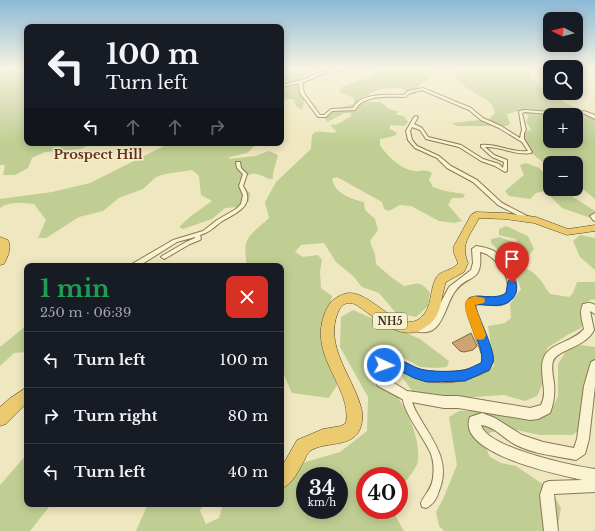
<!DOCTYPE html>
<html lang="en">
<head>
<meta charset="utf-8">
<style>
	body { margin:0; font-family:"Libre Baskerville",serif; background:#242831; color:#f1f3f6; height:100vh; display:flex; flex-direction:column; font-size:15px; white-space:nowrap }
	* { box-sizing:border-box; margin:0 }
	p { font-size:13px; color:#9ea1a6 }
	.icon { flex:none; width:22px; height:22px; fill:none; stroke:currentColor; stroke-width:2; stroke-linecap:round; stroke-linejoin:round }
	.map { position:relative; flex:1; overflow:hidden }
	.panel { position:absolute; left:24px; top:263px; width:260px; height:244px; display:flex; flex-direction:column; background:#171b24; border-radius:8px; box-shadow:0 2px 10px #0003 }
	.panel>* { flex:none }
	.banner { position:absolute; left:24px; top:24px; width:260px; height:122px; border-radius:8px; box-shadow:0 2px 10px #0003; background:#171b24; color:#f1f3f6; overflow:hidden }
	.needle { width:26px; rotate:276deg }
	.buttons { position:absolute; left:543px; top:12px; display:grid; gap:8px }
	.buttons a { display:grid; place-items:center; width:40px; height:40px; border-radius:8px; background:#171b24; box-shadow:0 2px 10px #0003; font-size:20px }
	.speed { position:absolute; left:296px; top:467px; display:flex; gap:8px; font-size:20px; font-weight:700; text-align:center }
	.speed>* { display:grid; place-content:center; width:52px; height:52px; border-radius:50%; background:#171b24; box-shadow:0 2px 10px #0003; line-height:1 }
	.speed small { font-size:10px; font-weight:400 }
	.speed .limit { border:6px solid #d22; background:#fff; color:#111 }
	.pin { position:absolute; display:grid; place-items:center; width:34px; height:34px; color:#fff; margin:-41px -17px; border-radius:50% 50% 50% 0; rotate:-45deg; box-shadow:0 0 4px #0007 }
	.pin .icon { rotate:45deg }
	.me { position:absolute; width:44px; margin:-22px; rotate:93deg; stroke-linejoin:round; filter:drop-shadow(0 0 3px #0008) }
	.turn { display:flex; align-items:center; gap:14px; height:84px; padding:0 16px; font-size:18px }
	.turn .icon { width:52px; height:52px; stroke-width:2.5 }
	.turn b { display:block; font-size:28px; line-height:34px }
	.lanes { display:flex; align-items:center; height:38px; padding:0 16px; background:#0003; justify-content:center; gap:20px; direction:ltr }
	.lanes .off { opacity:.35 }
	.round { display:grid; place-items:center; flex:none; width:42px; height:42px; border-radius:8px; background:#242831 }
	.headline { display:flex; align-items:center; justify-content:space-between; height:68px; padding:0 16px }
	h1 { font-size:24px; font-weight:700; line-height:30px; color:#1e9e55 }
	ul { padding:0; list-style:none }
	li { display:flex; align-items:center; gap:12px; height:56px; padding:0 16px; border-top:1px solid #363941 }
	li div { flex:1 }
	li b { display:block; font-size:15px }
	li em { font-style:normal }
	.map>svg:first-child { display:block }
	.green { fill:#c0ce93; fill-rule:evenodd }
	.building { fill:#cfa473; stroke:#89633b }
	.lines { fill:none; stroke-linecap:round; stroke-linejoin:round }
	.minor-casing { stroke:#897757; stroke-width:2 }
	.tertiary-casing { stroke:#897757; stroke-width:2 }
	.trunk-casing { stroke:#56442b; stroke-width:1 }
	.minor { fill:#faf3d2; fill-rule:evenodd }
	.tertiary { fill:#faf3d2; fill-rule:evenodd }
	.trunk { fill:#ecca70; fill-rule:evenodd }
	.route { fill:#1a73e8; stroke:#114b97 }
	.slow { fill:#f59e0b }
	.labels { text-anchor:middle; stroke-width:3; stroke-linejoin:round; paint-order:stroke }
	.shield { fill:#f7f0cf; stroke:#716852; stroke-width:1 }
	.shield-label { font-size:10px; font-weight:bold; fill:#382d1c }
	.far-district-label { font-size:13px; font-weight:bold; fill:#663319; stroke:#f7f0cf }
</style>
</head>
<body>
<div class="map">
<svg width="595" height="531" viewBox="0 0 595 531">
	<rect width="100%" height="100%" fill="#efe7bf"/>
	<g class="green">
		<path d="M27,68V143H95L80,149L45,152L32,158L28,168L15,175H3L5,165H0V69Z"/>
		<path d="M281,68H330C321,71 298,71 300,86C301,97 307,96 302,110L297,107L293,99H286L281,105Z"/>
		<path d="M380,68L389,70L392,68H432V76L419,85L418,92L414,95C408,94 405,89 400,88C383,85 375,92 361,98L368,102H381L389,109L399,112L395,114L404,116L408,122L405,126L390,125V129L397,133L394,136L380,139V146C388,156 400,169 414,171C422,172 424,168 432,173L429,180L433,187L445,191L465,194L463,198H452L448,205L462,221L454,223L439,221L411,206L400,205L389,211L384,209L382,202L337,177L332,179C335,194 351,199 364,202L365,210L375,219L378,230L370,241L375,255L376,264L391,277L404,286C418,283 421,281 430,293L428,306L416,317L396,313L379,293L362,287L353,276L336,262L324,243L301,245L295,252L303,257L318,255L322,260L320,271L321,288L332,296L326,334L337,385L329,398L292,393L284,375L283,348L281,346V266H247C242,237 248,237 269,218L265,202L276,182L311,149L312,135L315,132C323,130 330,134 337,132L330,125L338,124L351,116V113H345L327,122L325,118L332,110L354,104V98L339,92L342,87L370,77L376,70Z"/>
		<path d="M536,68L529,74C531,81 537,82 542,87C557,100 576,108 595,116V199L576,183V163H550V166C535,157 527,152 524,134L531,129L526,122L529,115L518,111L507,114L510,124L506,126H457L452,123L489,119L495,113C492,99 482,98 471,91C463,86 455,76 449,69ZM550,115H576V141H550Z"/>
		<path d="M170,143H258L247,153L230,157L228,159L255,156L269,151L278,155C277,162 272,171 273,179C267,179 266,177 260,175C251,171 245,177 238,182L250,193L249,201L239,207L225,208L212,219L183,229L179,227L191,216L212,201L201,195L199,176L192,170L165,174L156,177L143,189L119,198L103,211L79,217L46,238H38L46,220L34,204C23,203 9,201 0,208V199L52,192L90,183Z"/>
		<path d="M526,163L539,168L550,179V189H561L595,211V215L591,218L562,208L545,191L536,193L530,199L509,196L505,191L524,175L520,165Z"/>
		<path d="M506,226L528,236L534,249L529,255L517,252L508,260L491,243V239L500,237L518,244L516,239L499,235V229Z"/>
		<path d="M580,235L595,238V270L580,257L573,241Z"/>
		<path d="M519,267C534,268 542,282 550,294L569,297L573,293L577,282H595V300L592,299L586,303L585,316L581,328L569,334L547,348L543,383L537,396L525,401L504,395L443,399L421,403L402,377V373H409L419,379L454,382L484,373L494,366L488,326L505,323L511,318L510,304L521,289L515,273Z"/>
		<path d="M353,310L420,339L449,361L447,367L435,368L420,367L395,353H379L375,364C393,389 422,428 418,461C417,468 404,483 400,490L399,476H365V510H392L404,531H136L148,504H203L200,511L206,524L219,518L223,504H281V469L340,452L367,431L368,397L340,347L341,317ZM305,476H339V510H305Z"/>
		<path d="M27,325V352L14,353L0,366V347Z"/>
		<path d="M581,345L595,347V390L591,392L592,422L572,435H540L507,428L489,433L484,444L490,457L501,463L516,466L551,490L561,508L557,531H444L439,526L436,512L443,499L457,465L449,417L459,411H551L558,396V364L568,348Z"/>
		<path d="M27,454V504H49V507L30,531H0V485Z"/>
	</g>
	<path class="building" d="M471,333L477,346L473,350L464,352L460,351L452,343Z"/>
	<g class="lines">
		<defs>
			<g id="minor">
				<path d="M11,68H13L14,71L8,74V72L12,71Z"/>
				<path d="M343,68L346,69L322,74L302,83L304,93L320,115H324L331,109L353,108C354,106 355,104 357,103C366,93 392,95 404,95L408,91L423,88L471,108L483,118L501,126L520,138L521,133L522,130L519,111L525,110L550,112V114H549L525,112L522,113L526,130L524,133V139L532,152L531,153C515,156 501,146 485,147L494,155L507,160V171L505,172L495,166L481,161L459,147L426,139L420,130L412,127L410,131L412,140L417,146L439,156L451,166L477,180L502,203L529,217L530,218L529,219H525L498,205L473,182L447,168L437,158L415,148L408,140L406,131L414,117L416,116L418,117L414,124L422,128L428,137L461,145L483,159L499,164L503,168L504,162L492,157L481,147V145C497,143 511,153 528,151L522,142L499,128L481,120L469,110L422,90L410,93L405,97C391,97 374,95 361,103C359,104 357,107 355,110L332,111L326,117H318L300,93L299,83L281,87V85L303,80L320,72Z"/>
				<path d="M584,111L595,115V119L583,113V111Z"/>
				<path d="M236,162H240L241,168L247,174L243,186C244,188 247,192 247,195C250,209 230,216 221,222C214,227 209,233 200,235L201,239L200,240L190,244L166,258L164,259L161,257L162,256L186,242L195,238V237L177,242L139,266H131L132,264L173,240L203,231L217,220L236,209L241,204L243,195L239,186L243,174L237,168Z"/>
				<path d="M595,213V221L593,220L590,216Z"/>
				<path d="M406,392L409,393C412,400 413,407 417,413C431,439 452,460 439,491C437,498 433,505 426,508L422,507L421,503C425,493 431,491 433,478C434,470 434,462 431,454C426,440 398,406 403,393Z"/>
			</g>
			<g id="tertiary">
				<path d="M476,246C482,247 488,248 494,251C507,260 526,285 510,300C500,310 486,302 475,305L477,313L492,354L493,361L489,370C468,381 444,385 422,380C411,377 391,361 382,372L386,378L407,391L444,396H458L530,408L541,405C543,401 544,397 544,393C544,378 536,358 552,348C563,341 575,339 584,329C582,320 579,312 583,304C588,303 590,302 595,305V314L590,311L594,330C585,348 558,349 553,361C551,368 553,376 554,383C555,393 554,403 550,413L538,419L530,420L458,408H444L406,401L378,386L371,373L375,364C381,361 387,359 393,359C404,360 412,368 422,370C434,373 473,374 482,363C484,360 482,357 482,354C479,346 463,306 467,301C476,288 507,310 508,286C508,277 503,270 498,264C493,258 487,253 480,252C483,286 467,272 454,293C443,310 442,341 412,330L410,327L412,324L415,323L424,324L432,319L449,287L471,270L473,263L472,249Z"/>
				<path d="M595,360V386L589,439L585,454L576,460C556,456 534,454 516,445C504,439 494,426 481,425C487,448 573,466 595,469V492L554,494L558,531H544L540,495L544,483L549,481L583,480C561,475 455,454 470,417L482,413L495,418L522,435L543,442L574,448L577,439L584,386L591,362Z"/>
			</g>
			<g id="trunk">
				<path d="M476,212L505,213L536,217L568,229L595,225V231L567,235L534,223L505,219L479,218C470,236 460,243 468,263L464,272L446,282C442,293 442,304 437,315C434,321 430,324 424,328C401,344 374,316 355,304C347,302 342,303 338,312C324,346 352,375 361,407C363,414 363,424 359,431C350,448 325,441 310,451C308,453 306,456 305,459C298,471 294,483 281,489V468L297,440L323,429L341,426L346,423C352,387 309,358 324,315C328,304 333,298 344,294C370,285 402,344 425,313C432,303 430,289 436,278C440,270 453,271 458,263L454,253V246L471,215Z"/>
				<path d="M0,237L8,240C12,248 8,256 4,264L0,265Z"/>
				<path d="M27,387V403L6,424L0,426V407L9,399Z"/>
			</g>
		</defs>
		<use href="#minor" class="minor-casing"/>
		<use href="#tertiary" class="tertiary-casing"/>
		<use href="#trunk" class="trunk-casing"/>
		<use href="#minor" class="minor"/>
		<use href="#tertiary" class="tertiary"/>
		<use href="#trunk" class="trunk"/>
	</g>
	<linearGradient id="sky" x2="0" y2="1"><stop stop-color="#8cb9d6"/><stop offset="0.48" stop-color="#f8f4e2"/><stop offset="1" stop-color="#f8f4e2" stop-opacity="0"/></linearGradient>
	<rect width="595" height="143" fill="url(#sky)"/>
	<path class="route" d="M512,279L515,281C517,285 517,289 516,293C509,310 489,305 475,304C478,318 496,351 493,362C492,365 490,368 489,370L465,381L427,382L414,378L400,371L384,370L379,369L378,365L379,361C398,354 405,364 420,369C429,372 455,372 464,370C469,369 476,365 481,363C485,349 470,327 467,313C460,284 491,304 506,293L508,281Z"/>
	<path class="slow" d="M474,296L484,298L485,300L484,303L475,305L486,335L484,339L480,340L476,339L465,310L466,300Z"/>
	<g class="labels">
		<rect class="shield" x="373" y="313" width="34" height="16" rx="3"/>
		<g class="shield-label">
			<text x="390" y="325">NH5</text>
		</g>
		<g class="far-district-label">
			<text x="98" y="159">Prospect Hill</text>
		</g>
	</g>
</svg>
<div class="buttons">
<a><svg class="needle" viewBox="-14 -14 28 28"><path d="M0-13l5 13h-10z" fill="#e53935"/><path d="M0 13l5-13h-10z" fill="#9ea1a6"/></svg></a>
<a><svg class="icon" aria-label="search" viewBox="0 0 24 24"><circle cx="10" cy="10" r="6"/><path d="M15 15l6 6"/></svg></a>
<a>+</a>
<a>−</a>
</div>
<div class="speed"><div>34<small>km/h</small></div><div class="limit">40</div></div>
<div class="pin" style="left:512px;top:283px;background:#d93025"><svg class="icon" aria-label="arrive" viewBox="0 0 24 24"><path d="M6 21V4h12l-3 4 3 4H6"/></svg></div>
<svg class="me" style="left:384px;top:365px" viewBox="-20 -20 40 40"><circle r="17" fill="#1a73e8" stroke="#fff" stroke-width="3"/><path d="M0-11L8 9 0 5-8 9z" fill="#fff"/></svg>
<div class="banner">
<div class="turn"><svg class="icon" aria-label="left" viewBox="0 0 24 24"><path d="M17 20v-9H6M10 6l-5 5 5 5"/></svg><div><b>100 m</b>Turn left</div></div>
<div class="lanes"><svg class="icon" aria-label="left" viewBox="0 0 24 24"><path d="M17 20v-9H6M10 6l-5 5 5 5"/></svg><svg class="icon off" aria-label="ahead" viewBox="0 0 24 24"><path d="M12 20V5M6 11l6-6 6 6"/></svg><svg class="icon off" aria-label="ahead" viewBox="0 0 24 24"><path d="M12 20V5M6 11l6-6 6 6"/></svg><svg class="icon off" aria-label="right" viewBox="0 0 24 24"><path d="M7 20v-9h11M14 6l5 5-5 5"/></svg></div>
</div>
<section class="panel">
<div class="headline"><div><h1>1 min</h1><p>250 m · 06:39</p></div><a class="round" style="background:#d93025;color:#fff"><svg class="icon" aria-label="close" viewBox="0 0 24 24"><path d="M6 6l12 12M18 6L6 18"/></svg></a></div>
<ul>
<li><svg class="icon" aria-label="left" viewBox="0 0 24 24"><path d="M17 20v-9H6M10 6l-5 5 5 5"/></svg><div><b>Turn left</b></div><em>100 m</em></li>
<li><svg class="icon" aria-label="right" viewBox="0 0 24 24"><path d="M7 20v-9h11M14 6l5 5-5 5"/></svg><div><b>Turn right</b></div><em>80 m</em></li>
<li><svg class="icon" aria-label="left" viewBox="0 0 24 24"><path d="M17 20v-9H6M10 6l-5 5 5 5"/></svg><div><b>Turn left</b></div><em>40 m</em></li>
</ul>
</section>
</div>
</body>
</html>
